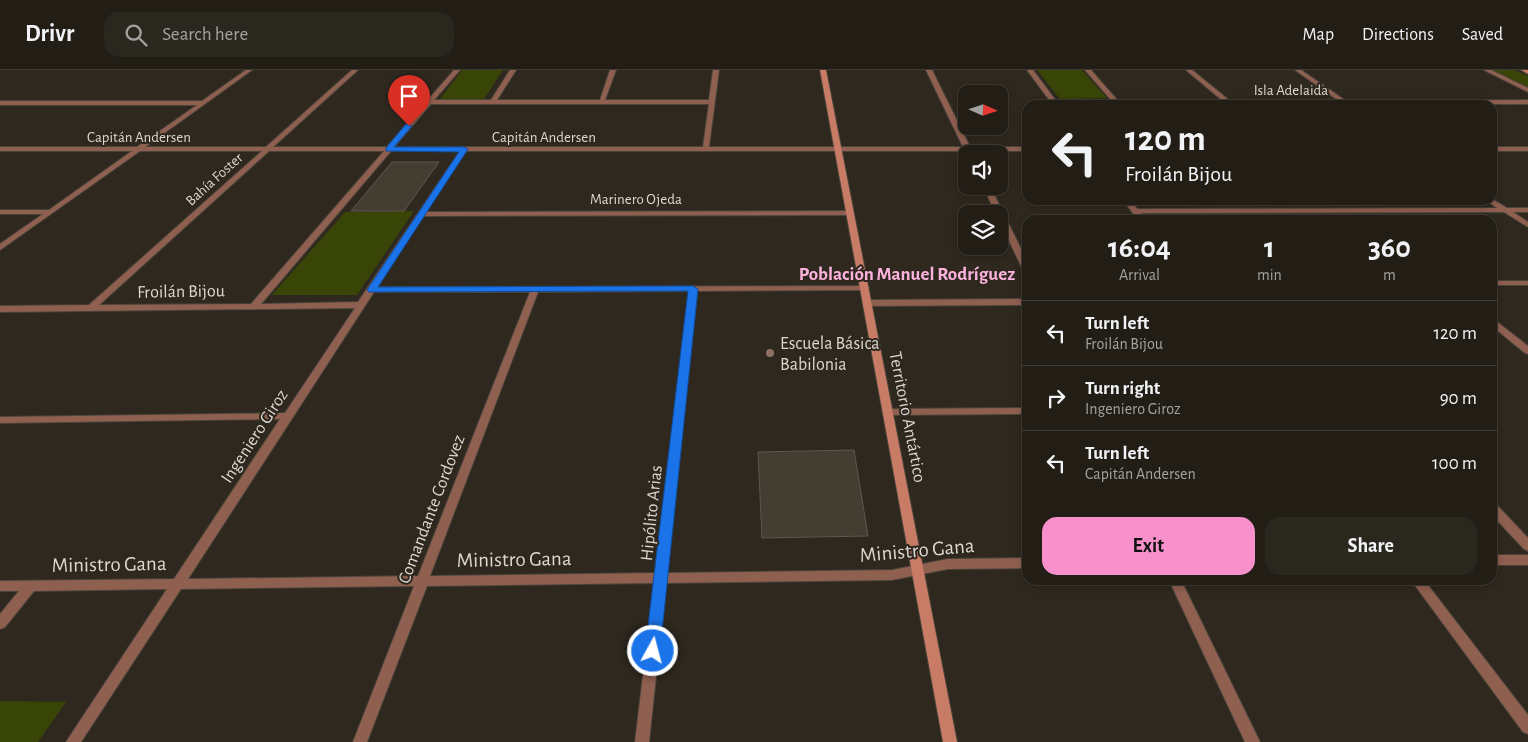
<!DOCTYPE html>
<html lang="en">
<head>
<meta charset="utf-8">
<style>
	body { margin:0; font-family:"Alegreya Sans",sans-serif; background:#2a271f; color:#f1f3f6; height:100vh; display:flex; flex-direction:column; font-size:19px; white-space:nowrap }
	* { box-sizing:border-box; margin:0 }
	p { font-size:16px; color:#a2a2a1 }
	.icon { flex:none; width:28px; height:28px; fill:none; stroke:currentColor; stroke-width:2; stroke-linecap:round; stroke-linejoin:round }
	.map { position:relative; flex:1; overflow:hidden }
	.sheet { position:absolute; left:1022px; top:145px; width:475px; height:370px; display:flex; flex-direction:column; background:#221e16; border-radius:15px; box-shadow:0 2px 8px #0003,0 0 0 1px #3f3c35 }
	.sheet>* { flex:none }
	.guide { position:absolute; left:1022px; top:30px; width:475px; height:105px; border-radius:15px; box-shadow:0 2px 8px #0003,0 0 0 1px #3f3c35; background:#221e16; color:#f1f3f6; overflow:hidden }
	.needle { width:32px; rotate:93deg }
	.buttons { position:absolute; left:958px; top:15px; display:grid; gap:10px }
	.buttons a { display:grid; place-items:center; width:50px; height:50px; border-radius:10px; background:#221e16; box-shadow:0 2px 8px #0003,0 0 0 1px #3f3c35; font-size:25px }
	.pin { position:absolute; display:grid; place-items:center; width:42px; height:42px; color:#fff; margin:-51px -21px; border-radius:50% 50% 50% 0; rotate:-45deg; box-shadow:0 0 5px #0007 }
	.pin .icon { rotate:45deg }
	.me { position:absolute; width:55px; margin:-28px; rotate:7deg; stroke-linejoin:round; filter:drop-shadow(0 0 4px #0008) }
	.turn { display:flex; align-items:center; gap:18px; height:105px; padding:0 20px; font-size:22px }
	.turn .icon { width:65px; height:65px; stroke-width:2.5 }
	.turn b { display:block; font-size:35px; line-height:42px }
	.eta { display:flex; justify-content:space-evenly; align-items:center; height:85px; text-align:center }
	.eta b { font-size:30px; font-weight:700; line-height:35px }
	.button { display:flex; gap:10px; margin-top:auto; padding:10px 20px }
	.button a { flex:1; height:58px; border-radius:15px; background:#f890cc; color:#111; font-size:20px; font-weight:700; line-height:58px; text-align:center }
	.button a+a { background:#2a271f; color:#f1f3f6 }
	ul { padding:0; list-style:none }
	li { display:flex; align-items:center; gap:15px; height:65px; padding:0 20px; border-top:1px solid #3f3c35 }
	li div { flex:1 }
	li b { display:block; font-size:19px }
	li em { font-style:normal }
	header { display:flex; align-items:center; gap:30px; box-sizing:border-box; height:70px; padding:0 25px; background:#221e16; border-bottom:1px solid #3f3c35 }
	header strong { font-size:24px }
	nav { display:flex; gap:28px; margin-inline-start:auto; font-size:18px }
	.search { width:350px; height:45px; background:#2a271f; display:flex; align-items:center; gap:12px; box-sizing:border-box; padding:0 18px; border-radius:15px; color:#a2a2a1; font-size:19px }
	.map>svg:first-child { display:block }
	.green { fill:#394506 }
	.building { fill:#433d32; stroke:#5f584d }
	.lines { fill:none; stroke-linecap:round; stroke-linejoin:round }
	.street-casing { stroke:#4a443b; stroke-width:2 }
	.secondary-casing { stroke:#4a443b; stroke-width:2 }
	.street { fill:#8f5f50; fill-rule:evenodd }
	.secondary { fill:#c87c65; fill-rule:evenodd }
	.route { fill:#1a73e8; stroke:#114b97 }
	.education-dot { fill:#8d6e63; stroke:#2e281e; stroke-width:2 }
	.labels { text-anchor:middle; stroke-width:4; stroke-linejoin:round; paint-order:stroke }
	.far-street-label { font-size:15px; fill:#dbd7d1; stroke:#2e281e }
	.street-label { font-size:18px; fill:#dbd7d1; stroke:#2e281e }
	.poi-label { font-size:18px; fill:#dbd7d1; stroke:#2e281e; text-anchor:start }
	.neighbourhood-label { font-size:19px; font-weight:bold; fill:#fcb2dc; stroke:#2e281e }
	.near-street-label { font-size:21px; fill:#dbd7d1; stroke:#2e281e }
</style>
</head>
<body>
<header>
<strong>Drivr</strong>
<div class="search"><svg class="icon" aria-label="search" viewBox="0 0 24 24"><circle cx="10" cy="10" r="6"/><path d="M15 15l6 6"/></svg>Search here</div>
<nav><a>Map</a><a>Directions</a><a>Saved</a></nav>
</header>
<div class="map">
<svg width="1528" height="672" viewBox="0 0 1528 672">
	<rect width="100%" height="100%" fill="#2e281e"/>
	<g class="green">
		<path d="M462,0H503L484,29H440Z"/>
		<path d="M1037,0H1082L1107,28L1060,29Z"/>
		<path d="M1490,0H1515L1528,6V19Z"/>
		<path d="M414,141L357,225H272L345,142Z"/>
		<path d="M0,631L66,632L38,672H0Z"/>
	</g>
	<g class="building">
		<path d="M392,92H439L404,141H351Z"/>
		<path d="M854,380L868,466L762,468L758,382Z"/>
	</g>
	<g class="lines">
		<defs>
			<g id="street">
				<path d="M246,0H252L145,77H266L352,0H358L273,77H387L454,0H460L434,30H491L510,0H516L497,30H600L610,0H616L605,30H709L713,0H719L709,77H963L926,0H932L970,77H1028V81H972L973,84H967L965,81H466L426,142L850,141L854,143L850,145L423,146L377,217L868,216L869,218L865,220L697,221L667,503L892,500L948,489L1028,488V498L948,499L892,510L666,513L649,672H635L654,513L427,516L367,672H353L414,516L181,519L81,672H66L167,519L34,521L5,557L0,559V544L19,521H0V511L174,509L280,349L0,353V347L285,343L355,238L0,242V236L89,235L262,81H140L0,180V174L43,144H0V140H49L132,81H0V77H137L197,35H0V31H202ZM431,34H709L703,77H394ZM269,81H384L251,234L99,235ZM391,81H460L358,232L261,234ZM689,221L655,503L430,506L538,222ZM374,222H530L418,506L188,509Z"/>
				<path d="M1027,0H1033L1056,31H1112L1085,0H1091L1118,31H1223L1186,0H1192L1230,31H1339L1295,0H1301L1346,31L1528,30V34L1053,35Z"/>
				<path d="M1484,0H1491L1528,18V22Z"/>
				<rect x="1492" y="77" width="36" height="4"/>
				<path d="M983,116H990L1028,193V204L1024,202L999,150V144H996Z"/>
				<path d="M1492,129L1507,138H1528V142H1513L1528,152V157L1504,142L1141,143L1146,150H1138L1123,130H1131L1137,139L1497,138L1486,130H1492Z"/>
				<rect x="1492" y="211" width="36" height="4"/>
				<path d="M1028,229V235L867,236L863,233L867,230Z"/>
				<path d="M1492,248L1528,276V284L1525,283L1492,256Z"/>
				<path d="M1028,338V344L888,345L883,342L888,339Z"/>
				<path d="M1492,433L1496,434L1528,468V481L1524,479L1492,445Z"/>
				<rect x="1492" y="485" width="36" height="10"/>
				<path d="M1169,510H1181L1260,672H1245Z"/>
				<path d="M1411,510H1424L1528,645V664L1523,662Z"/>
			</g>
			<g id="secondary">
				<path d="M820,0H826L957,672H943Z"/>
				<path d="M1521,0H1528V4Z"/>
			</g>
		</defs>
		<use href="#street" class="street-casing"/>
		<use href="#secondary" class="secondary-casing"/>
		<use href="#street" class="street"/>
		<use href="#secondary" class="secondary"/>
	</g>
	<path class="route" d="M406,54L412,56L394,77H464L468,79L378,217L693,216L698,219L660,581L658,585L653,587L647,585L645,581L688,221L369,222L367,220L459,82L386,81V78Z"/>
	<circle class="education-dot" cx="770" cy="283" r="5"/>
	<g class="labels">
		<g class="far-street-label">
			<text x="1291" y="25">Isla Adelaida</text>
			<text x="139" y="72">Capitán Andersen</text>
			<text x="544" y="72">Capitán Andersen</text>
			<text transform="translate(214 109) rotate(-42)" y="5">Bahía Foster</text>
			<text x="636" y="134">Marinero Ojeda</text>
		</g>
		<g class="street-label">
			<text transform="translate(181 221) rotate(-1)" y="6">Froilán Bijou</text>
			<text transform="translate(908 347) rotate(79)" y="6">Territorio Antártico</text>
			<text transform="translate(254 366) rotate(-57)" y="6">Ingeniero Giroz</text>
			<text transform="translate(431 439) rotate(-69)" y="6">Comandante Cordovez</text>
			<text transform="translate(651 443) rotate(-84)" y="6">Hipólito Arias</text>
		</g>
		<g class="poi-label">
			<text x="780" y="279">Escuela Básica<tspan x="780" dy="21">Babilonia</tspan></text>
		</g>
		<g class="neighbourhood-label">
			<text x="907" y="210">Población Manuel Rodríguez</text>
		</g>
		<g class="near-street-label">
			<text transform="translate(917 480) rotate(-5)" y="7">Ministro Gana</text>
			<text transform="translate(514 489) rotate(-1)" y="7">Ministro Gana</text>
			<text transform="translate(109 494) rotate(-1)" y="7">Ministro Gana</text>
		</g>
	</g>
</svg>
<div class="buttons">
<a><svg class="needle" viewBox="-14 -14 28 28"><path d="M0-13l5 13h-10z" fill="#e53935"/><path d="M0 13l5-13h-10z" fill="#a2a2a1"/></svg></a>
<a><svg class="icon" aria-label="sound" viewBox="0 0 24 24"><path d="M4 9h4l5-4v14l-5-4H4zM17 9q2 3 0 6"/></svg></a>
<a><svg class="icon" aria-label="layers" viewBox="0 0 24 24"><path d="M12 4l9 5-9 5-9-5zM3 14l9 5 9-5"/></svg></a>
</div>
<div class="pin" style="left:409px;top:56px;background:#d93025"><svg class="icon" aria-label="arrive" viewBox="0 0 24 24"><path d="M6 21V4h12l-3 4 3 4H6"/></svg></div>
<svg class="me" style="left:653px;top:581px" viewBox="-20 -20 40 40"><circle r="17" fill="#1a73e8" stroke="#fff" stroke-width="3"/><path d="M0-11L8 9 0 5-8 9z" fill="#fff"/></svg>
<div class="guide">
<div class="turn"><svg class="icon" aria-label="left" viewBox="0 0 24 24"><path d="M17 20v-9H6M10 6l-5 5 5 5"/></svg><div><b>120 m</b>Froilán Bijou</div></div>
</div>
<section class="sheet">
<div class="eta">
<div><b>16:04</b><p>Arrival</p></div>
<div><b>1</b><p>min</p></div>
<div><b>360</b><p>m</p></div>
</div>
<ul>
<li><svg class="icon" aria-label="left" viewBox="0 0 24 24"><path d="M17 20v-9H6M10 6l-5 5 5 5"/></svg><div><b>Turn left</b><p>Froilán Bijou</p></div><em>120 m</em></li>
<li><svg class="icon" aria-label="right" viewBox="0 0 24 24"><path d="M7 20v-9h11M14 6l5 5-5 5"/></svg><div><b>Turn right</b><p>Ingeniero Giroz</p></div><em>90 m</em></li>
<li><svg class="icon" aria-label="left" viewBox="0 0 24 24"><path d="M17 20v-9H6M10 6l-5 5 5 5"/></svg><div><b>Turn left</b><p>Capitán Andersen</p></div><em>100 m</em></li>
</ul>
<div class="button"><a>Exit</a><a>Share</a></div>
</section>
</div>
</body>
</html>
